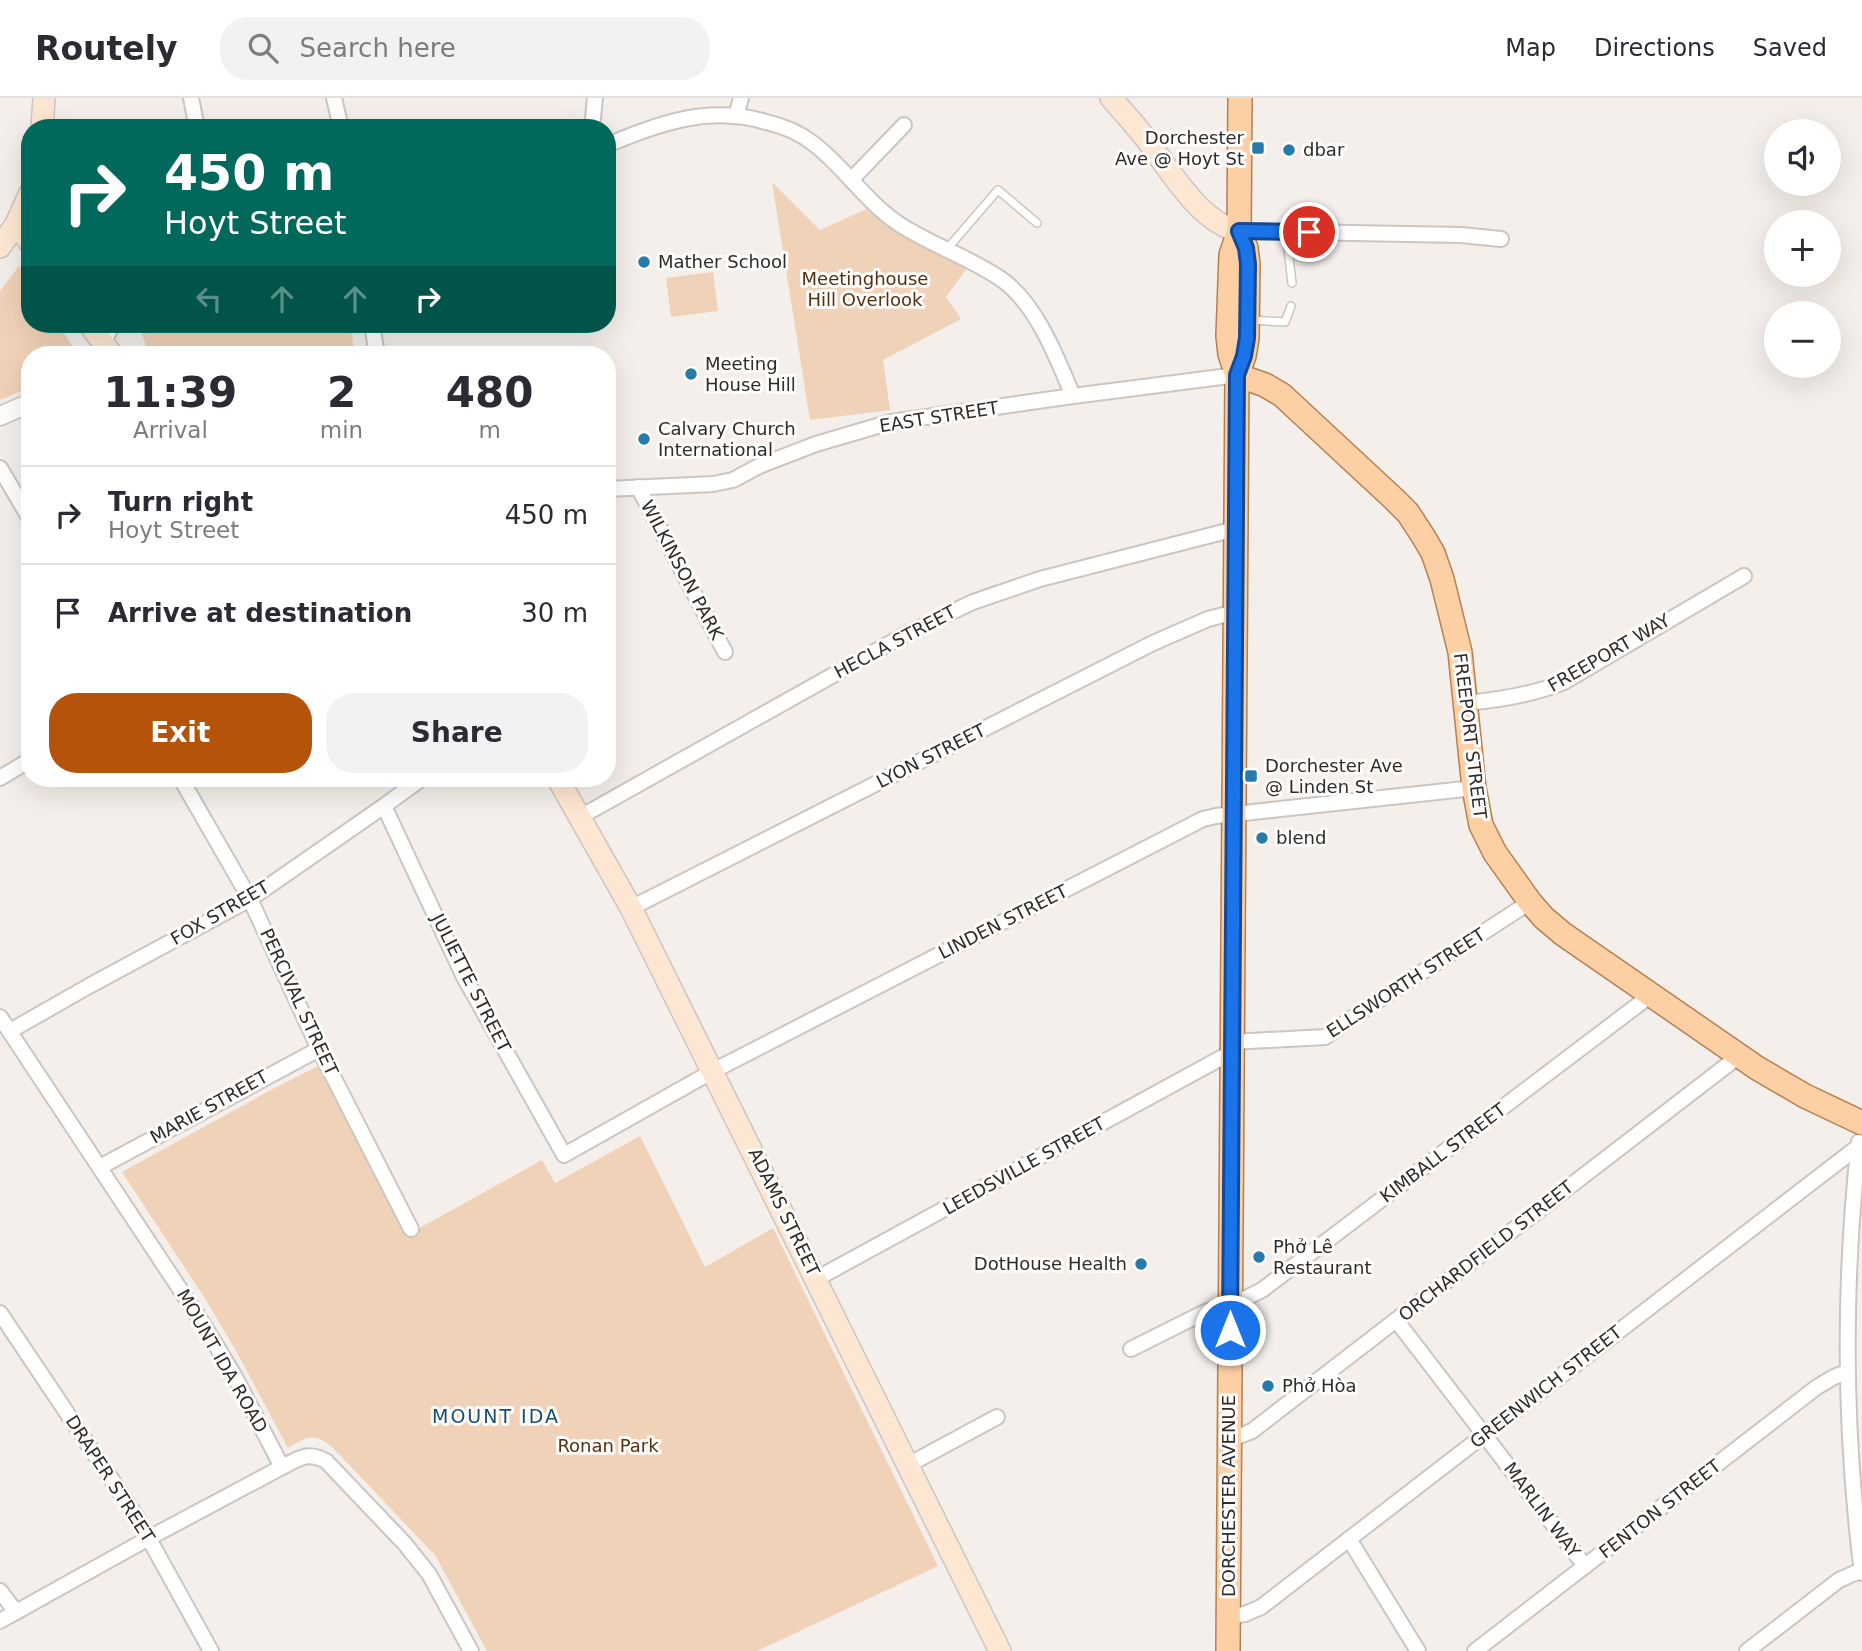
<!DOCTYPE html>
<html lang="en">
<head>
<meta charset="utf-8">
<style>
	body { margin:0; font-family:"DejaVu Sans",sans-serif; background:#f2f2f3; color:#2b2b33; height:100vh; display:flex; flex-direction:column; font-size:26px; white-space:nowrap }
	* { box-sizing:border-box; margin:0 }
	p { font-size:23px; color:#7c7c81 }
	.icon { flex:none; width:38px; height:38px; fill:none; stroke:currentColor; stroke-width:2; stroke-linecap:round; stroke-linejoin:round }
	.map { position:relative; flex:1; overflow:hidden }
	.panel { position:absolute; left:21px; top:248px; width:595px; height:441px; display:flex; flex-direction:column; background:#fff; border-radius:28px; box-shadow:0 7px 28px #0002 }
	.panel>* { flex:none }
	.guide { position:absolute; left:21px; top:21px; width:595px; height:214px; border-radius:28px; box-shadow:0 7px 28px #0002; background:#00695c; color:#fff; overflow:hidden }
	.buttons { position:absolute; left:1764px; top:21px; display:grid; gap:14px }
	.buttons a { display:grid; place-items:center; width:77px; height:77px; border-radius:50%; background:#fff; box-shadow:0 7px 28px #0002; font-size:35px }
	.pin { position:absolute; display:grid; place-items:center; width:60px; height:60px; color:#fff; margin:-30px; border:4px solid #fff; border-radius:50%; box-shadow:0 2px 7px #0007 }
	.me { position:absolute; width:77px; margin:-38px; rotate:0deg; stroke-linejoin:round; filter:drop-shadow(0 0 5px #0008) }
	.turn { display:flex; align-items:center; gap:24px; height:147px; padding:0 28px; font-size:32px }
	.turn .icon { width:91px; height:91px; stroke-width:2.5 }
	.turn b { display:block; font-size:49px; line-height:60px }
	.lanes { display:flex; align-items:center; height:66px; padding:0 28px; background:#0003; justify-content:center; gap:35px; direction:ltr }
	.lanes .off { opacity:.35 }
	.eta { display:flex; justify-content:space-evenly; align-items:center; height:119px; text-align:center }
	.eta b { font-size:42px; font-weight:800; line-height:49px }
	.primary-button { display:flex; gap:14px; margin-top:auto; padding:14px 28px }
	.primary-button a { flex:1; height:80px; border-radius:28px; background:#b45309; color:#fff; font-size:28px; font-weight:800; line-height:80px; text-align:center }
	.primary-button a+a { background:#f2f2f3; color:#2b2b33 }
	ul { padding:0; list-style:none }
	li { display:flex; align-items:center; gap:21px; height:98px; padding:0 28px; border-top:2px solid #e1e1e2 }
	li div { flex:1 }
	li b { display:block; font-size:26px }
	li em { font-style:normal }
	header { display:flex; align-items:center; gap:42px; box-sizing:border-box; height:98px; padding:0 35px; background:#fff; border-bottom:2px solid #e1e1e2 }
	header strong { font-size:33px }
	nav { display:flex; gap:38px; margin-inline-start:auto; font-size:24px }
	.search { width:490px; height:63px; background:#f2f2f3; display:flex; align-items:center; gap:18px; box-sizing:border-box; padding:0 24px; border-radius:28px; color:#7c7c81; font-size:26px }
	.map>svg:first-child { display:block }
	.green { fill:#f0d2b8 }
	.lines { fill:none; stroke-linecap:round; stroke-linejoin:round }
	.service-casing { stroke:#cbc6c2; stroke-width:10 }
	.minor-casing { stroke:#cbc6c2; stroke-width:18 }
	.tertiary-casing { stroke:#cbc6c2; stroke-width:21 }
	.secondary-casing { stroke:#cbc6c2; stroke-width:24 }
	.primary-casing { stroke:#b38153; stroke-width:26 }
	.service { stroke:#fff; stroke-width:7 }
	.minor { stroke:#fff; stroke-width:14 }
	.tertiary { stroke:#fff; stroke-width:18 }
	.secondary { stroke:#fee7d2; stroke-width:21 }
	.primary { stroke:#fccfa5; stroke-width:23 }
	.route-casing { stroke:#114b97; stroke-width:18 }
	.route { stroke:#1a73e8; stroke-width:12 }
	.poi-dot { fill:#267bab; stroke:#fffdfb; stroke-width:2.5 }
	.labels { text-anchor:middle; stroke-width:6; stroke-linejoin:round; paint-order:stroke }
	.poi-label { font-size:18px; fill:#2e2c2a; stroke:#fffdfb; text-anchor:start }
	.park-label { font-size:18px; fill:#523110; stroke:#fffdfb }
	.street-label { font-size:18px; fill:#2e2c2a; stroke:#fffdfb }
	.neighbourhood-label { font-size:19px; letter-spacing:2px; fill:#155071; stroke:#fffdfb }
</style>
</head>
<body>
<header>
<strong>Routely</strong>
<div class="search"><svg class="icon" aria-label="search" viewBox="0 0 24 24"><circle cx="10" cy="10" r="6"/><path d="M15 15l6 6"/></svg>Search here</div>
<nav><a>Map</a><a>Directions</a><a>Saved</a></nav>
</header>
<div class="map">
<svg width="1862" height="1553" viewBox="0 0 1862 1553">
	<rect width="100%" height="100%" fill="#f4efea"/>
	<g class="green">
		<path d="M772,84L820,132L869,110L967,170L946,199L961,221L883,262L890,312L810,322Z"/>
		<path d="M19,168L30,184V226H58L77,255L75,257H30V289L0,302V193Z"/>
		<path d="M713,174L718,213L671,219L666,180Z"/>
		<path d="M143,226H351L354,257H149L141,233Z"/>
		<path d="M320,967L407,1137L542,1062L555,1085L640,1038L705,1169L773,1130L938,1468L757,1553H487L435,1457L333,1350C315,1334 307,1338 288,1350L235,1251L206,1202L122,1074L269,993Z"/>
	</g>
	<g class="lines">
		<defs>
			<g id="service">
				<path d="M1286,134L1292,185"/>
				<path d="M947,151L998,92L1037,125"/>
				<path d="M1250,222L1285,224L1291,208"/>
			</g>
			<g id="minor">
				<path d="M191,0L197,30"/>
				<path d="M334,0L341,30"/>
				<path d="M736,18L741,0"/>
				<path d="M592,30L595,0"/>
				<path d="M607,47C661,25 708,7 766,24C784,28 800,35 814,46C845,70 866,104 899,126C931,147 969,159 1001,181C1036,205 1057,260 1073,298"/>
				<path d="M851,82L904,27"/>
				<path d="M1239,133L1461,137L1501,141"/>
				<path d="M372,226L377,257"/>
				<path d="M103,245L113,226"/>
				<path d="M0,370L30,421"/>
				<path d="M638,389L725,554"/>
				<path d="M607,391L713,386L733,382L759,368L816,346L891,324L1073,298L1237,277"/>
				<path d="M1466,605C1500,602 1532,597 1564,584L1744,478"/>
				<path d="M0,680L30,662"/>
				<path d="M181,681L250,801L319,951L411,1131"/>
				<path d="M384,708L463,877L564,1057L713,973L1203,721L1216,718L1474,690"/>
				<path d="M580,719L908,535L973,504L1040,481L1235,431"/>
				<path d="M631,810L1153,545L1208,521L1235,514"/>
				<path d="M0,919L205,1229L235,1279L282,1369"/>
				<path d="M10,933L89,888L250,801L384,708L421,681"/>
				<path d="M1232,944L1325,939L1359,915L1530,804"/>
				<path d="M1859,1044C1843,1187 1844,1332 1862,1475"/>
				<path d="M100,1069L319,951"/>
				<path d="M816,1181L1232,954"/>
				<path d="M0,1215L138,1421L211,1553"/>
				<path d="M1396,1222L1585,1468"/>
				<path d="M1131,1251L1203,1215L1248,1199L1262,1192L1651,897"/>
				<path d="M1229,1342L1252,1333L1739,958"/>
				<path d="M908,1367L997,1319"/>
				<path d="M1349,1441L1418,1553"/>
				<path d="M0,1493L16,1514"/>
				<path d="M1228,1519L1245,1516L1261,1509L1859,1048"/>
				<path d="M0,1523L149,1440L282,1369C300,1360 308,1353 326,1363L405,1446L429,1476L471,1553"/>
				<path d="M1475,1553L1817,1289L1834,1279L1847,1274"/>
				<path d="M1747,1553L1839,1482L1862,1472"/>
			</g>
			<path id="tertiary" d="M0,318L30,305"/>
			<g id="secondary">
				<path d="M1111,0C1124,14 1136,28 1147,42C1169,71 1201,126 1239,133"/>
				<path d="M42,30L44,0"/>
				<path d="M16,126L30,145"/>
				<path d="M0,149L16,126L30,95"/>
				<path d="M89,226L112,257"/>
				<path d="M558,681L631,810L1000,1553"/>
			</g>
			<g id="primary">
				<path d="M1237,277L1265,287L1282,297L1394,401L1408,415L1423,438L1433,455L1442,481L1460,554L1474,690L1481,727L1495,755L1530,804L1544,820L1563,836L1757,970L1805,998L1862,1025"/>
				<path d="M1237,277L1244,258L1247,240L1248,166L1246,150L1239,133L1240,0"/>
				<path d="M1228,1553L1237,277L1230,256L1228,238L1231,157L1239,133"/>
			</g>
		</defs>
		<use href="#service" class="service-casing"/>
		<use href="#minor" class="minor-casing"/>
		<use href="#tertiary" class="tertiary-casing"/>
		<use href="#secondary" class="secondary-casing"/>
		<use href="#primary" class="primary-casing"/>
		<use href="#service" class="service"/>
		<use href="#minor" class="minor"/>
		<use href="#tertiary" class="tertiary"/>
		<use href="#secondary" class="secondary"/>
		<use href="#primary" class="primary"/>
	</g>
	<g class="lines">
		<defs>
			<path id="route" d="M1230,1232L1237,277L1244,258L1247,240L1248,166L1246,150L1239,133L1309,134"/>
		</defs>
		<use href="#route" class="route-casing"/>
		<use href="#route" class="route"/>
	</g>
	<g class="poi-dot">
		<rect x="1251" y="43" width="14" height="14" rx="3.5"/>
		<circle cx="1289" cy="52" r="7"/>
		<circle cx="644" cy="164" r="7"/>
		<circle cx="691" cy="276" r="7"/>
		<circle cx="644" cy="341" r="7"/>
		<rect x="1244" y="671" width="14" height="14" rx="3.5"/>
		<circle cx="1262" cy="740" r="7"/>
		<circle cx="1259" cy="1159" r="7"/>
		<circle cx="1141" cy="1166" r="7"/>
		<circle cx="1268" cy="1288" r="7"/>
	</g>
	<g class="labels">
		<g class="poi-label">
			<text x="1244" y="46" text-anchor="end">Dorchester<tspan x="1244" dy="21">Ave @ Hoyt St</tspan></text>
			<text x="1303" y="58">dbar</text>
			<text x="658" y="170">Mather School</text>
			<text x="705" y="272">Meeting<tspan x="705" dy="21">House Hill</tspan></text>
			<text x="658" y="337">Calvary Church<tspan x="658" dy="21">International</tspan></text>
			<text x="1265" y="674">Dorchester Ave<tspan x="1265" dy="21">@ Linden St</tspan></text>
			<text x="1276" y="746">blend</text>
			<text x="1273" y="1155">Phở Lê<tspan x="1273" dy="21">Restaurant</tspan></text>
			<text x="1127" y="1172" text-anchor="end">DotHouse Health</text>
			<text x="1282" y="1294">Phở Hòa</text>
		</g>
		<g class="park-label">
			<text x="865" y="187">Meetinghouse<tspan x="865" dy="21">Hill Overlook</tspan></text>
			<text x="608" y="1354">Ronan Park</text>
		</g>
		<g class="street-label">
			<text transform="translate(939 319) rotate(-9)" y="6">EAST STREET</text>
			<text transform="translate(682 472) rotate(62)" y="6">WILKINSON PARK</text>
			<text transform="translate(895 544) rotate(-28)" y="6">HECLA STREET</text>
			<text transform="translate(1609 555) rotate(-30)" y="6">FREEPORT WAY</text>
			<text transform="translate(1470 638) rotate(83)" y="6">FREEPORT STREET</text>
			<text transform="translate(931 658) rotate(-27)" y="6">LYON STREET</text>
			<text transform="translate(220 815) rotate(-30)" y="6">FOX STREET</text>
			<text transform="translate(1003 824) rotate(-27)" y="6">LINDEN STREET</text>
			<text transform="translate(471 885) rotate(63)" y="6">JULIETTE STREET</text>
			<text transform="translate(1406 885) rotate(-33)" y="6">ELLSWORTH STREET</text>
			<text transform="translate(299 904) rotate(65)" y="6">PERCIVAL STREET</text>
			<text transform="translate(209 1009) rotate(-29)" y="6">MARIE STREET</text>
			<text transform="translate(1443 1055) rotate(-37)" y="6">KIMBALL STREET</text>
			<text transform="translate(1024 1068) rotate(-29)" y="6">LEEDSVILLE STREET</text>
			<text transform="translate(784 1114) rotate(64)" y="6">ADAMS STREET</text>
			<text transform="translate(1486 1153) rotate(-38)" y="6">ORCHARDFIELD STREET</text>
			<text transform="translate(222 1263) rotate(60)" y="6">MOUNT IDA ROAD</text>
			<text transform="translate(1546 1289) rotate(-38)" y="6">GREENWICH STREET</text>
			<text transform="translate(110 1381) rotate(57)" y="6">DRAPER STREET</text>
			<text transform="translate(1229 1398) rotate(-90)" y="6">DORCHESTER AVENUE</text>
			<text transform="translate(1660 1411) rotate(-38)" y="6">FENTON STREET</text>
			<text transform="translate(1542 1412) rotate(53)" y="6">MARLIN WAY</text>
		</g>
		<g class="neighbourhood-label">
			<text x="496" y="1325">MOUNT IDA</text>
		</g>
	</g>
</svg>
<div class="buttons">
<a><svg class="icon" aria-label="sound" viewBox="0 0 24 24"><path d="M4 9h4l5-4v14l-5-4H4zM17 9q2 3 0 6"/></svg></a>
<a>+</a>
<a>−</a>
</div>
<div class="pin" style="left:1309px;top:134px;background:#d93025"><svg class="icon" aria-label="arrive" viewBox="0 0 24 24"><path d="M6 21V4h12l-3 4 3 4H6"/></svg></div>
<svg class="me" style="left:1230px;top:1232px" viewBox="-20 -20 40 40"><circle r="17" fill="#1a73e8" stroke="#fff" stroke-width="3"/><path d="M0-11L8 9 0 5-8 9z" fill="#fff"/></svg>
<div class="guide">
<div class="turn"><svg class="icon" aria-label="right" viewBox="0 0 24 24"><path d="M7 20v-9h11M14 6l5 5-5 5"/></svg><div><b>450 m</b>Hoyt Street</div></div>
<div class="lanes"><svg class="icon off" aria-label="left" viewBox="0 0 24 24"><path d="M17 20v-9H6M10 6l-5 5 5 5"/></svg><svg class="icon off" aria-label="ahead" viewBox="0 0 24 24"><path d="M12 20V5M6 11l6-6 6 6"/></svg><svg class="icon off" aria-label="ahead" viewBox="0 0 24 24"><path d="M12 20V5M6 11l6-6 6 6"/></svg><svg class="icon" aria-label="right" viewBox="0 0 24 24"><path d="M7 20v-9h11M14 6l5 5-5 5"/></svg></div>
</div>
<section class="panel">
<div class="eta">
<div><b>11:39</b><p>Arrival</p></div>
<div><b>2</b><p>min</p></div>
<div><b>480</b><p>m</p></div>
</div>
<ul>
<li><svg class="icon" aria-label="right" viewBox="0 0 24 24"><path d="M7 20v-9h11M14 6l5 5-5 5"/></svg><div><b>Turn right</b><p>Hoyt Street</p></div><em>450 m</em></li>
<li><svg class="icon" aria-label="arrive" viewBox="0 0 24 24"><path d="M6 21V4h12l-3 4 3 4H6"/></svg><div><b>Arrive at destination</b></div><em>30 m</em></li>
</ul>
<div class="primary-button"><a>Exit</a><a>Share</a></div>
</section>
</div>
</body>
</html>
